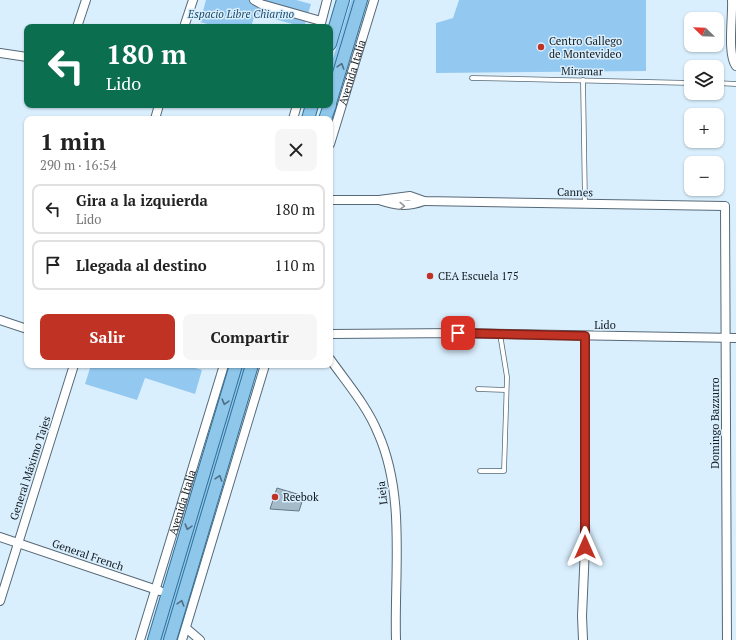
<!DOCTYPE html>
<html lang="es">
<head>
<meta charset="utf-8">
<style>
	body { margin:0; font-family:"PT Serif",serif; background:#f6f6f6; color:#222; height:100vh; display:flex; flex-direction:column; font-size:15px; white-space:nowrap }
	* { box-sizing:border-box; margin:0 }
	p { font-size:13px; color:#767676 }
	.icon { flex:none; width:22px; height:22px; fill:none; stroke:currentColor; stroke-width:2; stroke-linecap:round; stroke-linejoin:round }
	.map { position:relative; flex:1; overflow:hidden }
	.side { position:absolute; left:24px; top:116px; width:309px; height:252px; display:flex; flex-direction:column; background:#fff; border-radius:8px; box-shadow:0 1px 3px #0004 }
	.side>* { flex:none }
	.hud { position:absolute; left:24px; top:24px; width:309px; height:84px; border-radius:8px; box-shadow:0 1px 3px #0004; background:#0b6e4f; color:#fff; overflow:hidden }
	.needle { width:26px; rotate:293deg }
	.fabs { position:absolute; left:684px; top:12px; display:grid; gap:8px }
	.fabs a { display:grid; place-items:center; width:40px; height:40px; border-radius:8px; background:#fff; box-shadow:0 1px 3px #0004; font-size:20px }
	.pin { position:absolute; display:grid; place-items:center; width:34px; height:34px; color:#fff; margin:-17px; border-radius:8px; box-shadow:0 2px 6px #0006 }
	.me { position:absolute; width:44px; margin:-22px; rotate:0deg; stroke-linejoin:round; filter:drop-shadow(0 0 3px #0008) }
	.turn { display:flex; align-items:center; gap:14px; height:84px; padding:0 16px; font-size:18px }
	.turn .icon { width:52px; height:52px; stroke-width:2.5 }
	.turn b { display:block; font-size:28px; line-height:34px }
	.round { display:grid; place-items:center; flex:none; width:42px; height:42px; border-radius:8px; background:#f6f6f6 }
	.head { display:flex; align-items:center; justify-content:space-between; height:68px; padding:0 16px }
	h1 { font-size:24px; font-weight:700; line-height:30px }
	.primary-button { display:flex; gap:8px; margin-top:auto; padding:8px 16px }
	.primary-button a { flex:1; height:46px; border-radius:8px; background:#bf3224; color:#fff; font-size:16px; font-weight:700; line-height:46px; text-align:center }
	.primary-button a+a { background:#f6f6f6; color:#222 }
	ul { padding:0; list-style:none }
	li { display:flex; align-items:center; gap:12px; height:50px; margin:0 8px 6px; padding:0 8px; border:2px solid #e0e0e0; border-radius:8px }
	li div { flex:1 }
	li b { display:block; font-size:15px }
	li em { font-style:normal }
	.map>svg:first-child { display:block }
	.green { fill:#93c9f0 }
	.building { fill:#a6bbc9; stroke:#657785 }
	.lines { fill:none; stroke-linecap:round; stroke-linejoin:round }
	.lane-casing { stroke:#576977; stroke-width:5.5 }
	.street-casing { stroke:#576977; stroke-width:10 }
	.primary-casing { stroke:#307199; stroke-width:14 }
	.lane { stroke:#fff; stroke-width:4 }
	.street { stroke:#fff; stroke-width:8 }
	.primary { stroke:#8ec7ea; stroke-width:12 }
	.oneway { stroke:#4f7084 }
	.oneway2 { stroke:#939799 }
	.route-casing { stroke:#7c2017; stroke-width:10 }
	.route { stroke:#bf3224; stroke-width:7 }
	.poi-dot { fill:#bf3224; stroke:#daeffe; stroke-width:1.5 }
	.labels { text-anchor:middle; stroke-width:3; stroke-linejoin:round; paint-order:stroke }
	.park-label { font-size:11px; font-style:italic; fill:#1b4966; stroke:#daeffe }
	.poi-label { font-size:11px; fill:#10181d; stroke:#daeffe; text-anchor:start }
	.street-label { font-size:11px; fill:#10181d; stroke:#daeffe }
</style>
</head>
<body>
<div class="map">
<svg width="736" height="640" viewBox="0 0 736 640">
	<rect width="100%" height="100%" fill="#daeffe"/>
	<g class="green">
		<path d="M206,0H296L311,4L304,27L255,14L251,27H219L200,22Z"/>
		<path d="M351,0H357L330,92V68Z"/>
		<path d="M459,0H646V71L436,73V23L453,18Z"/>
		<path d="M91,365H185L202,370L195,394L145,378L137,400L85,384Z"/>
		<path d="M239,365H247L164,640H157Z"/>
	</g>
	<path class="building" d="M277,488L304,496L299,511L270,509Z"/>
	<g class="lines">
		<defs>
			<g id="lane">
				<path d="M472,78L691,83"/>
				<path d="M583,80L585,203"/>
				<path d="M717,83L736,84"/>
				<path d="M478,389L506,390"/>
				<path d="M480,471H504L507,377L500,334"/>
			</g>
			<g id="street">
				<path d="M254,0L261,4L321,21"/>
				<path d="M732,0C733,16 727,54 736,66"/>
				<path d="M77,27L86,0"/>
				<path d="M184,27L193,0"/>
				<path d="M320,27L327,0"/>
				<path d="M0,53L27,57"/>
				<path d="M155,119L159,105"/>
				<path d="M293,119L297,105"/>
				<path id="s1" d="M330,144L374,0"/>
				<path d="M330,200H379L410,196L424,201L725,206L727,640"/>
				<path d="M379,200C397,206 407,207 424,201"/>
				<path d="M0,320L27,329"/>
				<path d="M330,334L458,333L736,338"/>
				<path d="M330,359C347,383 367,406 378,433C406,496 394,572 396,640"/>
				<path d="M0,537L160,591"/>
				<path d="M0,601L74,365"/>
				<path d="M186,628L200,640"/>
				<path id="s2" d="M140,640L224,365"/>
				<path d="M182,640L265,365"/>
				<path d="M583,640L582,616L585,547V336"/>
			</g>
			<g id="primary">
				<path d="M330,44L343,0"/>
				<path d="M330,103L361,0"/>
				<path d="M308,119L312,105"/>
				<path d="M325,119L330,105"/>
				<path d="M154,640L236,365"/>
				<path d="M170,640L252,365"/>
			</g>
		</defs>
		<use href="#lane" class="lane-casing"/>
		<use href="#street" class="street-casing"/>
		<use href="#primary" class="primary-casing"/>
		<use href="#lane" class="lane"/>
		<use href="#street" class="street"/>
		<use href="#primary" class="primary"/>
	</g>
	<defs><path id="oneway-chevron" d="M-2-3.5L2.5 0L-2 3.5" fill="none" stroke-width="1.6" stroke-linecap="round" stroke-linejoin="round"/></defs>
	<g class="oneway">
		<use href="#oneway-chevron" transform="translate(341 66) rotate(-73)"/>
		<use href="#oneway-chevron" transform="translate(225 402) rotate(106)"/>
		<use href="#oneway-chevron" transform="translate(219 478) rotate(-73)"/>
		<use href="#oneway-chevron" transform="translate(188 527) rotate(106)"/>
		<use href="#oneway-chevron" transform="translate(181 603) rotate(-73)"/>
	</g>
	<use class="oneway2" href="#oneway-chevron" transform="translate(402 206) rotate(2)"/>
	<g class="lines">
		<defs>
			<path id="route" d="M458,333L585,336V547"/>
		</defs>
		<use href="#route" class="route-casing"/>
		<use href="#route" class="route"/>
	</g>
	<g class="poi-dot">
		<circle cx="541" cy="47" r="4"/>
		<circle cx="430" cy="276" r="4"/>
		<circle cx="275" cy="497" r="4"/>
	</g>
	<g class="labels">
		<g class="park-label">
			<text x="241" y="18">Espacio Libre Chiarino</text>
		</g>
		<g class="poi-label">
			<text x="549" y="45">Centro Gallego<tspan x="549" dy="13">de Montevideo</tspan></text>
			<text x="438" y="280">CEA Escuela 175</text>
			<text x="283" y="501">Reebok</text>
		</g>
		<g class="street-label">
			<text transform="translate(582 71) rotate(1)" y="4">Miramar</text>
			<text dy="4" stroke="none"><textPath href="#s1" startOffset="75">Avenida Italia</textPath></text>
			<text transform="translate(575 192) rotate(1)" y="4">Cannes</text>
			<text x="605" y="329">Lido</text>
			<text transform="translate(715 423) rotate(-90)" y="4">Domingo Bazzurro</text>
			<text transform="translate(30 468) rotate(-72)" y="4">General Máximo Tajes</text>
			<text transform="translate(382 493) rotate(-97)" y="4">Lieja</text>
			<text dy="4" stroke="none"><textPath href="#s2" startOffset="144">Avenida Italia</textPath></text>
			<text transform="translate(88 555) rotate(19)" y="4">General French</text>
		</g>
	</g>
</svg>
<div class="fabs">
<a><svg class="needle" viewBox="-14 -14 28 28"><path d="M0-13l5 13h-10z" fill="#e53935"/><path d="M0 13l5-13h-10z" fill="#767676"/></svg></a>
<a><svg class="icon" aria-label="layers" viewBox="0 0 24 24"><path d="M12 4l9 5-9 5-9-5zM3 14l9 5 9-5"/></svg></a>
<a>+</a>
<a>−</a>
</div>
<div class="pin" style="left:458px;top:333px;background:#d93025"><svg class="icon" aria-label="arrive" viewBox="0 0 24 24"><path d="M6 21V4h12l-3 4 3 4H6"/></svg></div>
<svg class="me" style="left:585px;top:547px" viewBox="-20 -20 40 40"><path d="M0-17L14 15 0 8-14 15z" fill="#bf3224" stroke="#fff" stroke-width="4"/></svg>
<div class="hud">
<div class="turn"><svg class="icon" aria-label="left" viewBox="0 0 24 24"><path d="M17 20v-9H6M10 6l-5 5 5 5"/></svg><div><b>180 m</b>Lido</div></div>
</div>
<section class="side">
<div class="head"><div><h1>1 min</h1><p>290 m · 16:54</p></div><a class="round"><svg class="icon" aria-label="close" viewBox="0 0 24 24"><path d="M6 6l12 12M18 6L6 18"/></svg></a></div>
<ul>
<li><svg class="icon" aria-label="left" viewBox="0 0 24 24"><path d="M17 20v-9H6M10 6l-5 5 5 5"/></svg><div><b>Gira a la izquierda</b><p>Lido</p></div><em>180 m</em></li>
<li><svg class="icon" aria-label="arrive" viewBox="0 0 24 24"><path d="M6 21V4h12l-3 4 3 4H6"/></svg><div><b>Llegada al destino</b></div><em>110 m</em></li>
</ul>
<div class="primary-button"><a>Salir</a><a>Compartir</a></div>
</section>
</div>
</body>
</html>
